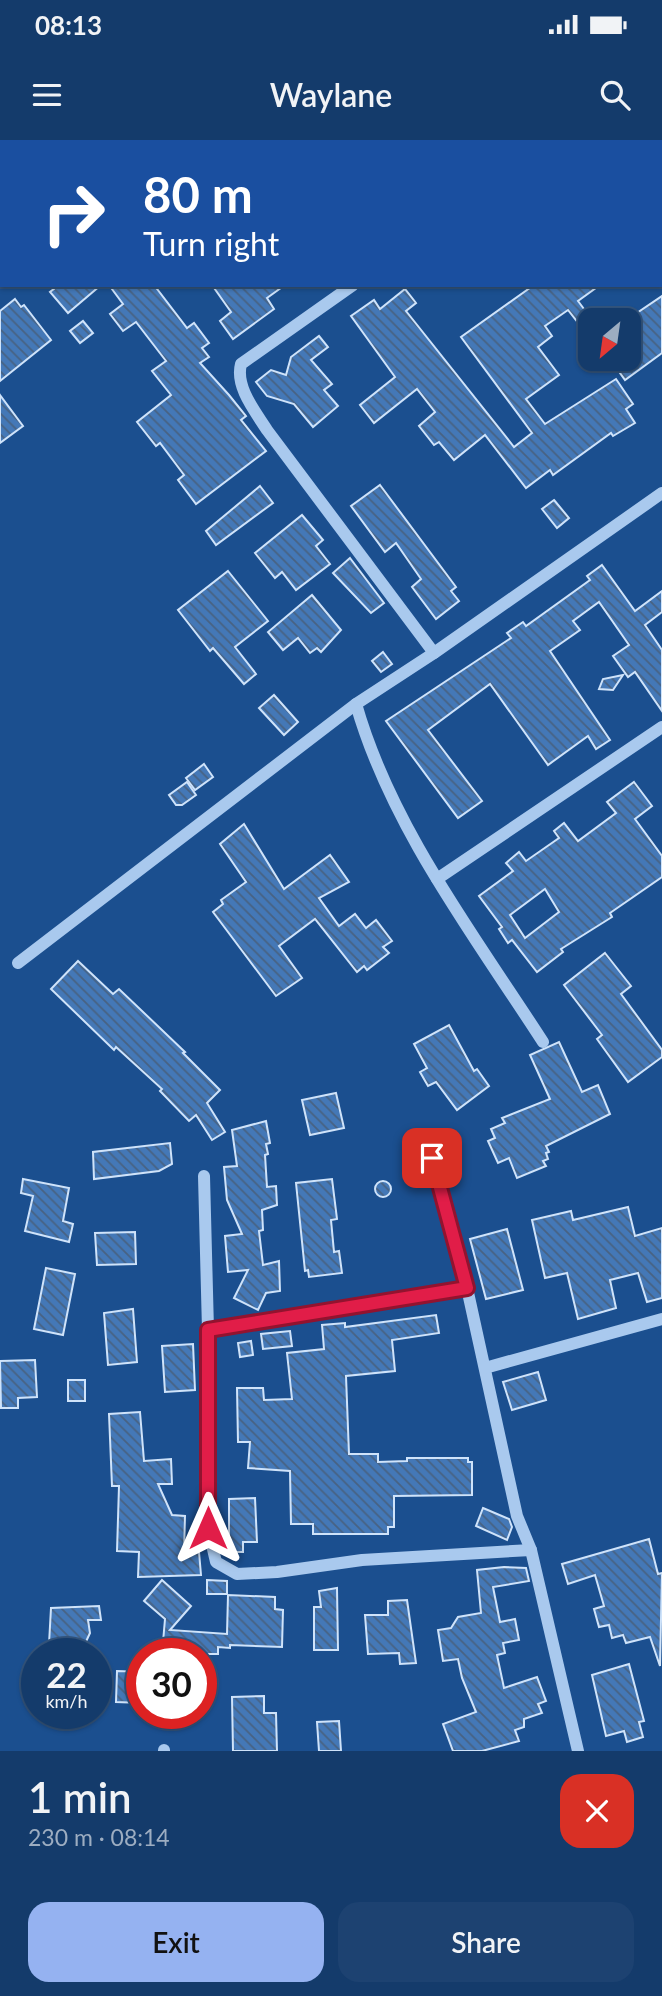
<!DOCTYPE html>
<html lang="en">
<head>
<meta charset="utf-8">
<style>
	body { margin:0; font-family:Lato,sans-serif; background:#1d4271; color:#f1f3f6; height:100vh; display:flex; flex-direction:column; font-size:26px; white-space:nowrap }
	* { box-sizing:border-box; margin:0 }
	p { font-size:23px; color:#9dadc1 }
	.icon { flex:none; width:38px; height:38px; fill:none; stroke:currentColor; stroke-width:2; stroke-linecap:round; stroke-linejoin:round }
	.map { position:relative; height:1611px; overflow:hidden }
	.side { display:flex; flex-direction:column; background:#143b6b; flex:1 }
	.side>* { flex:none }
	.top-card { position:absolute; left:0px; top:0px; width:663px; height:147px; box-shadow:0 2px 5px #0004,0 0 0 2px #33557e; background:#1a4fa0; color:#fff; overflow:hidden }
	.needle { width:46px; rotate:209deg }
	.buttons { position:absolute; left:578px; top:168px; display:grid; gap:14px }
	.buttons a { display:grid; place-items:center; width:63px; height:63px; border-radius:14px; background:#143b6b; box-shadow:0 2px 5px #0004,0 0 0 2px #33557e; font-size:35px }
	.speed { position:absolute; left:21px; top:1498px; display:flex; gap:14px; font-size:35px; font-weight:700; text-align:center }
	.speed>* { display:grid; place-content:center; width:91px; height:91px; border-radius:50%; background:#143b6b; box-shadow:0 2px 5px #0004,0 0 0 2px #33557e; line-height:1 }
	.speed small { font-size:18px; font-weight:400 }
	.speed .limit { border:10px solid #d22; background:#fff; color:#111 }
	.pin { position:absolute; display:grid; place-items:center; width:60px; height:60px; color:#fff; margin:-30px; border-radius:14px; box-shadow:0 4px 10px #0006 }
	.me { position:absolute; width:77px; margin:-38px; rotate:0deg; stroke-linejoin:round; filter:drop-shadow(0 0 5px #0008) }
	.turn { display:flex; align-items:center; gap:24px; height:147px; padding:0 28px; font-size:32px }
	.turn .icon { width:91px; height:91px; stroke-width:2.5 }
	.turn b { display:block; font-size:49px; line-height:60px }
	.round { display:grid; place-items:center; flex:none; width:74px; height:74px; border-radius:21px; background:#1d4271 }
	.headline { display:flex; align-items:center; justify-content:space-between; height:119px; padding:0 28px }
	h1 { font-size:42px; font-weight:600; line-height:52px }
	.button { display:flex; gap:14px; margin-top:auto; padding:14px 28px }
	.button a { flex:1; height:80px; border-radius:21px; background:#95b2f1; color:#111; font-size:28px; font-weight:600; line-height:80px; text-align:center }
	.button a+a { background:#1d4271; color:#f1f3f6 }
	.status { display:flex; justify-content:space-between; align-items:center; height:49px; padding:0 35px; background:#143b6b; direction:ltr }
	.status svg { height:19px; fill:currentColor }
	header { display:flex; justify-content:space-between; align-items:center; height:91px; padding:0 28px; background:#143b6b; font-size:32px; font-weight:600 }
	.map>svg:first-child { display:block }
	.building { fill:url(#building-back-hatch); stroke:#cfe3fa; stroke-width:2; fill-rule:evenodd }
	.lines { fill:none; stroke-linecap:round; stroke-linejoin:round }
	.minor { stroke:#a9c9ee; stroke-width:12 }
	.major { stroke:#f0f6ff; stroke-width:18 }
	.route-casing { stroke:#92132f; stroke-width:18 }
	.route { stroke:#e11d48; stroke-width:12 }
</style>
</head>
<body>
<div class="status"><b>08:13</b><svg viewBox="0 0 49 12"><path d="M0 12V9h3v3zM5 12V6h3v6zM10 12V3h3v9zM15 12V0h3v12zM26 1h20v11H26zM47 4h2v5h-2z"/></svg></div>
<header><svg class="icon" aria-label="menu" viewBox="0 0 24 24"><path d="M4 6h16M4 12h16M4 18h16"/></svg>Waylane<svg class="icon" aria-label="search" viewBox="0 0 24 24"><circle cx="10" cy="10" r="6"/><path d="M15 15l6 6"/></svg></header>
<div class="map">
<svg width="662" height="1611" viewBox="0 0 662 1611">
	<defs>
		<pattern id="building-back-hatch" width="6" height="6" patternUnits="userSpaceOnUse" patternTransform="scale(1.75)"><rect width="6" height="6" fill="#4478b7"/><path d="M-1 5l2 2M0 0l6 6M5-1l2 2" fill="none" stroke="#486282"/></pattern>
	</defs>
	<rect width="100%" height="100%" fill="#1b4f8f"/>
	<g class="building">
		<path d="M59,145H101L68,173L50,152Z"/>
		<path d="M109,145H154L187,188L194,183L209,203L202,208L209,217L200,223L229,255L246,276L241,280L266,311L196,364L178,340L184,335L160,303L156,306L137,282L171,255L152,231L166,221L136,182L123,191L110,174L123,164Z"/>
		<path d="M212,145H285L267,158L274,169L233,199L220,181L231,172Z"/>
		<path d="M534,145H600L578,161L590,177V198L568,170L545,186L552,196L538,207L559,235L526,259L545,284L616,239L633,264L626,269L635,283L613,296L611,293L553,335L550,330L526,348L485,295L454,320L439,302L434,305L419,286L435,272L417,249L374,283L360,265L395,237L351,176L374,160L380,169L405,149L416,163L406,171L514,307L532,293L461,197Z"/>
		<path d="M662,156V213L625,240L610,219H628V179Z"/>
		<path d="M15,159L21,167L24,165L51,200L0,241V171Z"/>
		<path d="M83,181L93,193L80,203L70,191Z"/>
		<path d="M319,196L328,207L311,220L332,244L324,250L338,266L313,287L294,264L267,256L256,242L271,230L286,235L291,217Z"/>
		<path d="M0,255L23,286L0,303Z"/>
		<path d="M380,345L456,447L451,451L459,461L436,479L412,447L421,439L396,403L385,412L351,366Z"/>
		<path d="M260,346L273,363L216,405L206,391Z"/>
		<path d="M554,360L569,378L557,388L542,369Z"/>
		<path d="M302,375L323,400L316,406L330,424L296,450L282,432L275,438L255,413Z"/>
		<path d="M350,418L384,463L371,473L333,433Z"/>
		<path d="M602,425L635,471L662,451V472L645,485L662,510V571L635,532L628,537L613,516L629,505L599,462L573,481L580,490L550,511L610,600L596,609L588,596L548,625L490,544L428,590L482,661L458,678L386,581L511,498L507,493L523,482L526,486L590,440L587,436Z"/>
		<path d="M228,431L268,481L235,507L256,534L244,544L213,508L210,511L178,470Z"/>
		<path d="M312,455L341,490L321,512L317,508L310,513L298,498L283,510L268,492Z"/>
		<path d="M383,512L392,524L381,532L372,521Z"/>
		<path d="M623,535L613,550L599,549L603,539Z"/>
		<path d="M274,555L298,582L284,595L259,568Z"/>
		<path d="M204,624L213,637L195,650L186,638Z"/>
		<path d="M187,642L196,655L182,665H176L169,655Z"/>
		<path d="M634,642L652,666L635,679L662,716V737L610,773L612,777L561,809L563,812L537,832L512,800L508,803L499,789L502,787L479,756L513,731L506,723L519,712L526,721L559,698L554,691L564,683L578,701L616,673L607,662ZM545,749L559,772L525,798L510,775Z"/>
		<path d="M244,684L284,749L330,715L349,742L319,758L339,786L355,774L366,788L376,780L392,801L383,807L389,813L367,830L364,826L357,832L315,779L279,806L302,838L276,856L213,772L223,764L221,760L246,742L220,704Z"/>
		<path d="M605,813L631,846L621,854L662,910V917L628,942L597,899L602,895L564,845Z"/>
		<path d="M78,821L113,854L119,849L185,912L183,913L220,950L207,963L225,992L212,1000L196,975L189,981L160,951L162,949L116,907L114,910L51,849Z"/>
		<path d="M449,885L474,931L477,929L489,946L457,970L436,942L428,946L420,932L427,928L414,904Z"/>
		<path d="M559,902L582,952L598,945L610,974L546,1006L549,1012L546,1013L548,1019L543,1021L546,1026L517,1038L509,1018L498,1023L488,1001L495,998L491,989L505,983L502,978L550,959L530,915Z"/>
		<path d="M336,953L344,988L310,995L302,960Z"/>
		<path d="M266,981L270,1003L266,1004L268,1014L265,1015L267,1047L276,1046L277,1065L262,1070L263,1090L259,1091L263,1125L279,1121L280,1151L266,1153L258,1170L234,1158L248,1130L228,1132L225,1096L242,1094L227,1060L224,1027L237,1026L232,990Z"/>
		<path d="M170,1003L172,1024L159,1031L94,1039L93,1012Z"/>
		<path d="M23,1039L69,1048L63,1081L73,1084L69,1102L25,1091L33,1056L21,1053Z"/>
		<path d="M332,1039L337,1079L331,1080L334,1112L339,1111L342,1133L309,1137L308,1130L305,1131L296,1043Z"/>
		<circle cx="383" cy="1049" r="8"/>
		<path d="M628,1067L635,1096L662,1088V1158L647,1162L638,1133L610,1140L616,1168L578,1179L567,1133L545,1138L532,1080L571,1071L573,1080Z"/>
		<path d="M507,1089L523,1150L486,1159L470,1099Z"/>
		<path d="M135,1092L136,1124L97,1125L95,1093Z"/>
		<path d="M46,1128L75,1134L63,1195L34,1189Z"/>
		<path d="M133,1169L137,1222L108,1225L104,1173Z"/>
		<path d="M436,1175L439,1193L392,1200L395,1231L346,1236L349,1314H378V1322L407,1321V1318H468V1322H472V1355L394,1356V1387H388V1394H313V1384H291L290,1331L248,1328L250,1302H238L237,1248H263L264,1260L292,1259L287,1213L324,1209L322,1185L345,1183V1187Z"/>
		<path d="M290,1191L292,1206L263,1209L261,1194Z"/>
		<path d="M251,1201L253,1215L240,1217L238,1203Z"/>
		<path d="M193,1204L195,1250L165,1252L162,1206Z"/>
		<path d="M35,1220L37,1257L18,1258V1268H1L0,1221Z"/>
		<path d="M538,1232L546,1260L512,1270L503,1242Z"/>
		<rect x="68" y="1240" width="17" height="21"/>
		<path d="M140,1272L144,1321L171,1319L172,1344H158L172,1375L185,1376L184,1413L199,1412L201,1435L138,1437L139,1412L117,1411L119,1346H112L109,1274Z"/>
		<path d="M255,1358L257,1402H243V1412H229V1359Z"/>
		<path d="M483,1368L509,1379L512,1387L507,1400L476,1386Z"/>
		<path d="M649,1399L658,1434L662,1433L660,1526L650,1497L626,1503L623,1495L612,1498L609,1485L599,1487L594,1469L604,1466L595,1435L568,1444L562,1424Z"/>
		<path d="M504,1427L526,1428L529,1441L493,1447L500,1482L515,1479L519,1500L503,1503L505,1513L497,1515L504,1548L537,1537L546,1561L538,1564L542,1573L524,1579V1587L515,1590L519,1601L482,1611H453L443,1584L476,1572L462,1538L458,1519L443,1521L438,1490L451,1488L458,1477L481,1473L477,1430Z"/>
		<path d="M162,1440L191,1466L170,1490L227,1494L228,1455L275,1457V1469L283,1470L282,1507L230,1505V1508L218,1507V1514H162L165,1479L144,1461Z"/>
		<path d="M207,1440L227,1441V1454H207Z"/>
		<path d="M337,1448L338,1510H314V1467H321L319,1451Z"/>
		<path d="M407,1460L416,1523L400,1524L399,1513L368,1514L365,1475H388V1461Z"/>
		<path d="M99,1466L101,1480H88L90,1493L83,1508L69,1509L68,1506L49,1504L51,1468Z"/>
		<path d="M629,1524L644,1581L639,1582L643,1597L627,1602L624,1591L606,1596L592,1535Z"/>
		<path d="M117,1531L142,1532V1563L116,1562Z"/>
		<path d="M264,1556V1573H276L277,1611H233L232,1557Z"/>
		<path d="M339,1581L341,1611H319L317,1582Z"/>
	</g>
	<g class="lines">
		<g class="minor">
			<path d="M624,0L625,2"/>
			<path d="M560,2L563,0"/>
			<path d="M353,145L241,224C235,247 255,271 267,290L434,513"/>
			<path d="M356,564C391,687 474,795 543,902"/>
			<path d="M437,739L662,587"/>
			<path d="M18,823L356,564L434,513L662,353"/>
			<path d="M433,1019L467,1148L517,1376L531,1410L578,1611"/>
			<path d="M204,1036L208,1190V1388L216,1422L237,1434L277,1432L362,1420L531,1410"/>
			<path d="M208,1190L467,1148"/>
			<path d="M485,1228L662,1179"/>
			<path d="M164,1610V1611"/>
		</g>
		<g class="major">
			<path d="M22,2L25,0"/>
			<path d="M70,2L72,0"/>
			<path d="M0,18L2,17"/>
			<path d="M0,52L2,51"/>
		</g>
	</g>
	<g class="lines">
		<defs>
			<path id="route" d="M208,1388V1190L467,1148L432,1018"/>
		</defs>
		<use href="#route" class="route-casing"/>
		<use href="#route" class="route"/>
	</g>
</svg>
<div class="buttons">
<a><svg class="needle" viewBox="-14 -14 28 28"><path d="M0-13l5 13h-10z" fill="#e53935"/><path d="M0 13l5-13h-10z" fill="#9dadc1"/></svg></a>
</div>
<div class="speed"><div>22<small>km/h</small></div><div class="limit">30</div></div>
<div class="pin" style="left:432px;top:1018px;background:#d93025"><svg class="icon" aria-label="arrive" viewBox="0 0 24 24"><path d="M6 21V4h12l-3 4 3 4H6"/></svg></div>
<svg class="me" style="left:208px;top:1388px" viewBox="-20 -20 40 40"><path d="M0-17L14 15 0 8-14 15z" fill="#e11d48" stroke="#fff" stroke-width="4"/></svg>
<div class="top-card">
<div class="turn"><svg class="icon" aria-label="right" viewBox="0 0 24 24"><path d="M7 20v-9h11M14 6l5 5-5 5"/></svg><div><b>80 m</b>Turn right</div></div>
</div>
</div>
<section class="side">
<div class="headline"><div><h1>1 min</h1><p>230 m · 08:14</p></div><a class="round" style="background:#d93025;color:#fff"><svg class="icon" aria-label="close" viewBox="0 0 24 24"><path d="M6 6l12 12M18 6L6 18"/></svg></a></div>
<div class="button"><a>Exit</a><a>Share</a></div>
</section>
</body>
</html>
